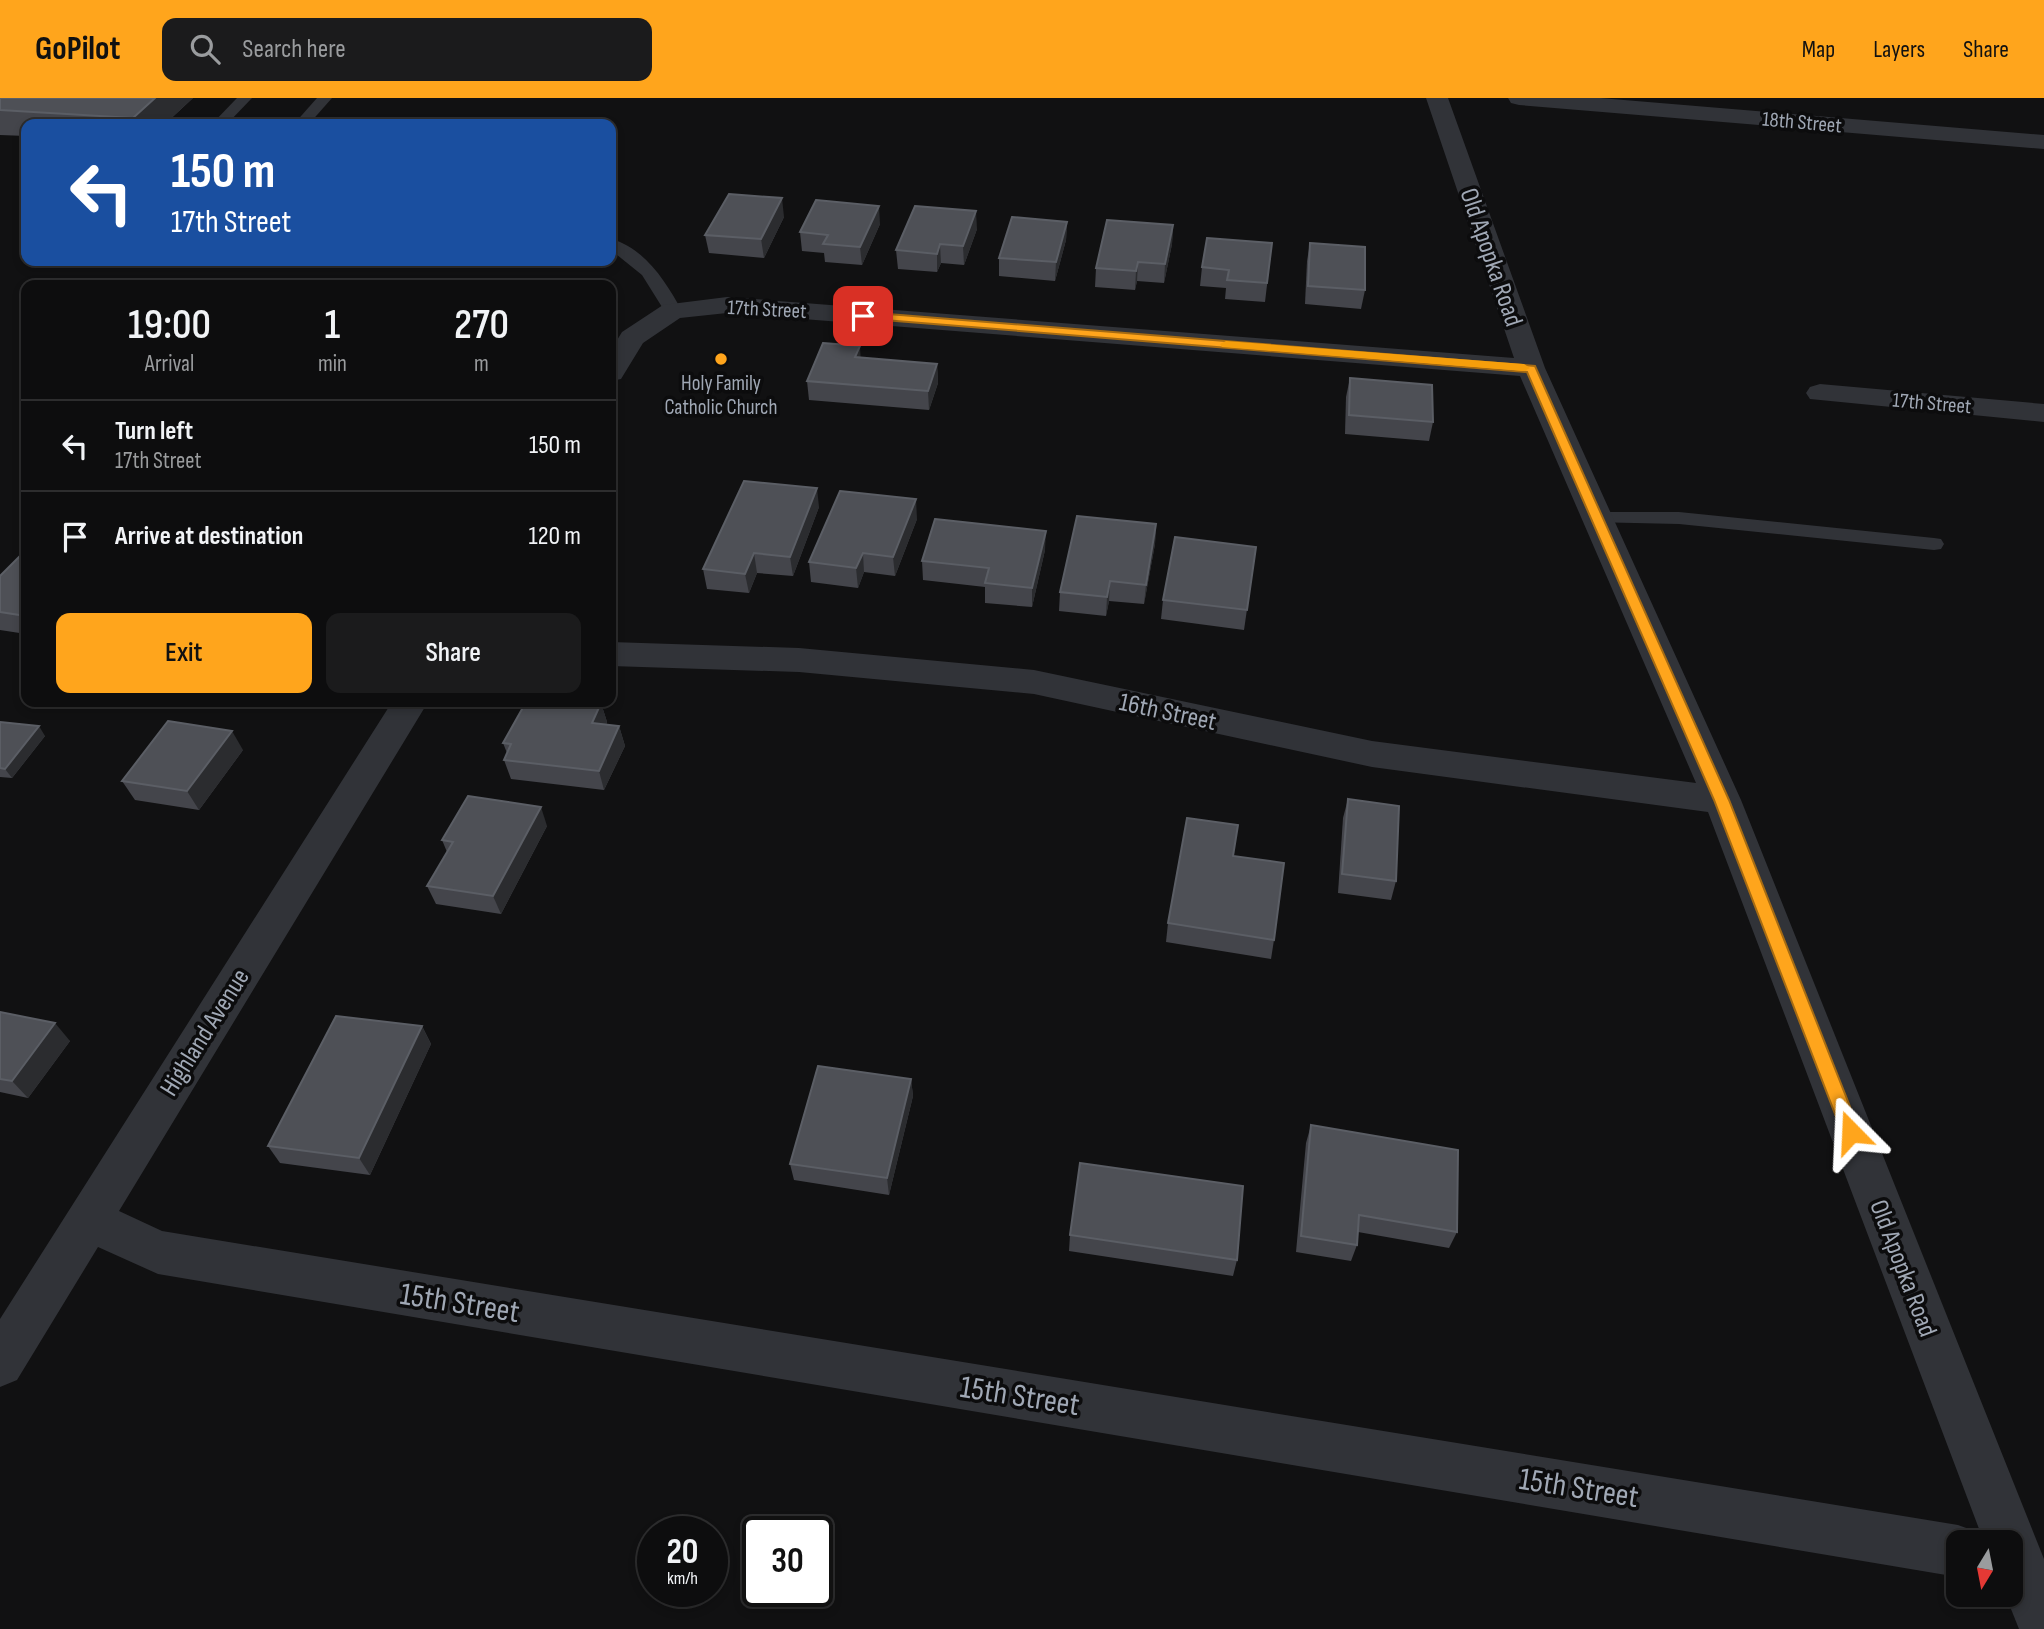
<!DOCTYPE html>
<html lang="en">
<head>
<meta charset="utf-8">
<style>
	body { margin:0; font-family:"Sofia Sans Condensed",sans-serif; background:#1b1b1c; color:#f1f3f6; height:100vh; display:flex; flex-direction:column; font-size:26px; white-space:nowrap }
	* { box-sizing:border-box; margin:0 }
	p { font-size:23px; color:#9a9c9e }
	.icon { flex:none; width:38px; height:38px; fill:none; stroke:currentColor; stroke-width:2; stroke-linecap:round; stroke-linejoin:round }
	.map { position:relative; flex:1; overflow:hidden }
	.details { position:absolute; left:21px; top:182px; width:595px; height:427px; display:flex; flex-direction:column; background:#0d0d0e; border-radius:14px; box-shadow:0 4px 10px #0003,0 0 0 2px #2d2d2e }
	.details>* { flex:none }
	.guide { position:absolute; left:21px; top:21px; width:595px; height:147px; border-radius:14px; box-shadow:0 4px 10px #0003,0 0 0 2px #2d2d2e; background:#1a4fa0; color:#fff; overflow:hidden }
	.needle { width:46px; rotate:190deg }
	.controls { position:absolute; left:1946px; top:1432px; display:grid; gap:14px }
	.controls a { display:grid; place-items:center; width:77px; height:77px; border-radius:14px; background:#0d0d0e; box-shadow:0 4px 10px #0003,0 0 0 2px #2d2d2e; font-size:35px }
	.speed { position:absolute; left:637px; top:1418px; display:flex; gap:14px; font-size:35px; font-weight:700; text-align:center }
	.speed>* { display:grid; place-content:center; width:91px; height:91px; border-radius:50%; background:#0d0d0e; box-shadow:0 4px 10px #0003,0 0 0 2px #2d2d2e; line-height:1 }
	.speed small { font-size:18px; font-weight:400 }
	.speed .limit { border:4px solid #111; border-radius:10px; background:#fff; color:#111 }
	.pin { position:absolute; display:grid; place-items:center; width:60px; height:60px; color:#fff; margin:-30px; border-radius:14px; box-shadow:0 4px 10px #0006 }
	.me { position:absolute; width:77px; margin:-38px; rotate:339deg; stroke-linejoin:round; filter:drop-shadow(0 0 5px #0008) }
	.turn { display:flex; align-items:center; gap:24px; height:147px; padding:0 35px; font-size:32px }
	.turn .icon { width:91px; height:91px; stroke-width:2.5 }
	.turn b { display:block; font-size:49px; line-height:60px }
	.eta { display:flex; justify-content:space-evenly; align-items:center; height:119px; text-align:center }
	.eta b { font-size:42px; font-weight:600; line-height:49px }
	.action { display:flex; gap:14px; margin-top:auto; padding:14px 35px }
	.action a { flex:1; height:80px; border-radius:14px; background:#ffa51c; color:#111; font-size:28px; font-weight:600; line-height:80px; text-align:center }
	.action a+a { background:#1b1b1c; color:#f1f3f6 }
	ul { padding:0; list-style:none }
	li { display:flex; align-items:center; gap:21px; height:91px; padding:0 35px; border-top:2px solid #2d2d2e }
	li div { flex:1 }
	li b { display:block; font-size:26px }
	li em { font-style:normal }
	header { display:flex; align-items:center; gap:42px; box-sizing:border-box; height:98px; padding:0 35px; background:#ffa51c; color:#111 }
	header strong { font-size:33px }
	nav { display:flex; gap:38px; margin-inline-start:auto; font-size:24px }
	.search { width:490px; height:63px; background:#1b1b1c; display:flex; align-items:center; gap:18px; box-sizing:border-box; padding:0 24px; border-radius:14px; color:#9a9c9e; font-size:26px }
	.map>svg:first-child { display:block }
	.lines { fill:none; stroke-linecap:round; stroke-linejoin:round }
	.service { fill:#313338; fill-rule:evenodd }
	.minor { fill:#313338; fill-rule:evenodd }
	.wall { fill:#44454b }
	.shaded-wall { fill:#2b2c2f }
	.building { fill:#4e5056; stroke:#5b5e65; stroke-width:2 }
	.route { fill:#ffa51c; stroke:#a66b12; stroke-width:2 }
	.slow { fill:#f59e0b }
	.poi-dot { fill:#ffa51c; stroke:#0c0c0d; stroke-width:2.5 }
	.labels { text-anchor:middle; stroke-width:7; stroke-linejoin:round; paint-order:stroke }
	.far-street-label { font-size:21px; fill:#a0a8b5; stroke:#0c0c0d }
	.far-poi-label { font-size:21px; fill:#a0a8b5; stroke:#0c0c0d }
	.street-label { font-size:26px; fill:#a0a8b5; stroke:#0c0c0d }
	.near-street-label { font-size:32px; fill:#a0a8b5; stroke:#0c0c0d }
</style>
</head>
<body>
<header>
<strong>GoPilot</strong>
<div class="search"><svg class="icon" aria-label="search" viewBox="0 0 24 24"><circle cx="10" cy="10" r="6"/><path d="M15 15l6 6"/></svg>Search here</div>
<nav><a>Map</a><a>Layers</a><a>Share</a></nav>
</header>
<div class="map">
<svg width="2044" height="1531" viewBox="0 0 2044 1531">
	<rect width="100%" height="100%" fill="#111112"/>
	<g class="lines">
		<g class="service">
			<path d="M237,0H252L227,26H212Z"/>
			<path d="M317,0H332L309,26H294Z"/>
			<path d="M611,141C645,150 666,184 682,213L679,217H667L642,177L611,152Z"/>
			<path d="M1597,414H1679L1934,440L1941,441L1944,446L1941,451L1934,452L1679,426L1590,424L1587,420L1590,416Z"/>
		</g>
		<g class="minor">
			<path d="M1426,0H1448L1545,270L1741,702L2044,1461V1531H2019L2005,1496H2011V1444H1984L1708,714L1372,669L1034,596L799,574L611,568V544L799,550L1034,572L1372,643L1696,685L1520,278L727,215L680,220L643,245L621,281L611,283V252L622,234L663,207L727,199L1514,260Z"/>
			<path d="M1508,0H1600L2044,37V51L1519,7L1511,5Z"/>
			<path d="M1820,286L2044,306V324L1810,301L1806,295L1810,289Z"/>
			<path d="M392,604H428L119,1113L162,1133L1958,1427L1977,1434L1981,1444H1958V1479L158,1176L98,1149L17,1282L0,1289V1221Z"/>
		</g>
	</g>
	<g class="wall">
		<path d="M0,0H193L165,26H26V38L0,37Z"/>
		<path d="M784,119L764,160L709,155L705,137Z"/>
		<path d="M1067,124L1066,142L1055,183L999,178V160Z"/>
		<path d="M880,126L862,167L825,164L824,155L802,153L800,134Z"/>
		<path d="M1173,127L1172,146L1164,185L1137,183L1135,192L1095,189L1096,170Z"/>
		<path d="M977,131L964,167L941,165L937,174L898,171L896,152Z"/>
		<path d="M1272,145L1265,204L1225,201L1226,190L1200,188L1202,169Z"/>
		<path d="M1310,145L1365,192L1361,211L1305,206L1307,163Z"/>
		<path d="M937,266L938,285L929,312L809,302L807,283Z"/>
		<path d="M1350,280L1433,324L1429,343L1345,336L1346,299Z"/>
		<path d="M819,409L793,478L757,475L749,495L707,491L703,471Z"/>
		<path d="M917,421L895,478L864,474L858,490L811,484L809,464Z"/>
		<path d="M1156,426L1155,446L1144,506L1109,503L1106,518L1059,513L1060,494Z"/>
		<path d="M1256,449L1244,532L1161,521L1163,502Z"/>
		<path d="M26,452V536L0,532V478Z"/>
		<path d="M1045,452L1032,509L985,505V489L923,482L922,463Z"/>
		<path d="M601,605L607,624L606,627L619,628L625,648L604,692L511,681L504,662L507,655L503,645Z"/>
		<path d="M0,624L45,638L12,680L0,679Z"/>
		<path d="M243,652L199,712L135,702L122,683Z"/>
		<path d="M1348,701L1396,783L1391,802L1338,795L1343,720Z"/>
		<path d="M547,728L501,816L436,806L427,788L447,754L442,742Z"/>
		<path d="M1233,758L1274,842L1271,861L1166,844L1168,825Z"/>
		<path d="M0,914L70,943L28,1000L0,994Z"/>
		<path d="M422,928L431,946L370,1077L280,1065L268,1048Z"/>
		<path d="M911,981L913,998L889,1097L794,1082L790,1066Z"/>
		<path d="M1311,1027L1457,1134L1449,1150L1358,1134L1357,1147L1351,1163L1296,1154L1306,1045Z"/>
		<path d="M1070,1137L1237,1162L1233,1178L1069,1153Z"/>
	</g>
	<g class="shaded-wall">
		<path d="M155,0H193L165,26H135L133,20Z"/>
		<path d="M782,100L784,119L764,160L761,141Z"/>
		<path d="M879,108L880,126L862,167L860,149Z"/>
		<path d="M976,113L977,131L964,167L963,148Z"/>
		<path d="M1067,124L1066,142L1055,183L1056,164Z"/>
		<path d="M1173,127L1172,146L1164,185L1165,166Z"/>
		<path d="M940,146L941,165L937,174V156Z"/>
		<path d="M1138,164L1137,183L1135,192L1136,173Z"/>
		<path d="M860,248L861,267L855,259Z"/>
		<path d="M937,266L938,285L929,312L928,293Z"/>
		<path d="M817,390L819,409L793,478L790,459Z"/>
		<path d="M916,401L917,421L895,478L893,459Z"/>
		<path d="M1156,426L1155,446L1144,506L1146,487Z"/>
		<path d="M1046,433L1045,452L1032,509V490Z"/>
		<path d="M754,455L757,475L749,495L745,476Z"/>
		<path d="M863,455L864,474L858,490L856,470Z"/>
		<path d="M1110,483L1109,503L1106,518L1107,499Z"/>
		<path d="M601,605L607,624L598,644L592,625Z"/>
		<path d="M39,628L45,638L12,680L5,671Z"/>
		<path d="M619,628L625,648L604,692L599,673Z"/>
		<path d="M232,633L243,652L199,712L187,693Z"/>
		<path d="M541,709L547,728L501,816L493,798Z"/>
		<path d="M55,925L70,943L28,1000L12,983Z"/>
		<path d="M422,928L431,946L370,1077L359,1060Z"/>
		<path d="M911,981L913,998L889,1097L887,1080Z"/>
	</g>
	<g class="building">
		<path d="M0,0H155L133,20L0,12Z"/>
		<path d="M729,96L782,100L761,141L705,137Z"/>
		<path d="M816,102L879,108L860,149L823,146L828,137L800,134Z"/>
		<path d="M915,108L976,113L963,148L940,146L937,156L896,152Z"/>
		<path d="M1012,119L1067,124L1056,164L999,160Z"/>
		<path d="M1107,122L1173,127L1165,166L1138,164L1136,173L1096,170Z"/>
		<path d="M1207,140L1272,145L1267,185L1227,182L1229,172L1202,169Z"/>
		<path d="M1310,145L1365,149V192L1308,188Z"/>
		<path d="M823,245L860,248L855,259L937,266L928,293L807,283Z"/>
		<path d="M1350,280L1432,287L1433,324L1349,317Z"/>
		<path d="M744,383L817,390L790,459L754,455L745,476L703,471Z"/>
		<path d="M840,393L916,401L893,459L863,455L856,470L809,464Z"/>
		<path d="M1077,418L1156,426L1146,487L1110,483L1107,499L1060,494Z"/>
		<path d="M935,421L1046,433L1032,490L985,485L989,470L922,463Z"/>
		<path d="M1175,439L1256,449L1247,512L1163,502Z"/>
		<path d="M26,452V518L0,514V478Z"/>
		<path d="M526,604H590L601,605L592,625L619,628L599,673L504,662L511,646L503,645Z"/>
		<path d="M168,623L232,633L187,693L122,683Z"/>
		<path d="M0,624L39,628L5,671L0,670Z"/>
		<path d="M468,698L541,709L493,798L427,788L453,744L442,742Z"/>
		<path d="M1348,701L1399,708L1396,783L1342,776Z"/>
		<path d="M1187,720L1238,727L1233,758L1284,765L1274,842L1168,825Z"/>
		<path d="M0,914L55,925L12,983L0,981Z"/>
		<path d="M336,918L422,928L359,1060L268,1048Z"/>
		<path d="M818,968L911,981L887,1080L790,1066Z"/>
		<path d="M1311,1027L1458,1052L1457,1134L1359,1117L1357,1147L1301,1138Z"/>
		<path d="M1080,1065L1243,1088L1237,1162L1070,1137Z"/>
	</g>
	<path class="route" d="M863,214L1535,268L1729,702L1860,1034L1857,1040L1851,1042L1845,1040L1842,1034L1714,702L1527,274L859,220V215Z"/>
	<path class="slow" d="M1226,243L1524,266L1530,270L1524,273L1222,249L1220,246Z"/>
	<circle class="poi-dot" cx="721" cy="261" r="7"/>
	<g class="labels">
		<g class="far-street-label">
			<text transform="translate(1802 24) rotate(5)" y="7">18th Street</text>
			<text transform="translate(767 211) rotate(3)" y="7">17th Street</text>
			<text transform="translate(1932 305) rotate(5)" y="7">17th Street</text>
		</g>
		<g class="far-poi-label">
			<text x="721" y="292">Holy Family<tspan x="721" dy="24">Catholic Church</tspan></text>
		</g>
		<g class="street-label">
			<text transform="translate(1492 159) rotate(71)" y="9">Old Apopka Road</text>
			<text transform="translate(1168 613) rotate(12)" y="9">16th Street</text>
			<text transform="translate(204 934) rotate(-58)" y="9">Highland Avenue</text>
			<text transform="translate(1904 1170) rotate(69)" y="9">Old Apopka Road</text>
		</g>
		<g class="near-street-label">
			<text transform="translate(460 1204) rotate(9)" y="11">15th Street</text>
			<text transform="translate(1020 1297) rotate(9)" y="11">15th Street</text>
			<text transform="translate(1579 1389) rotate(9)" y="11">15th Street</text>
		</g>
	</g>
</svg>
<div class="controls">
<a><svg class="needle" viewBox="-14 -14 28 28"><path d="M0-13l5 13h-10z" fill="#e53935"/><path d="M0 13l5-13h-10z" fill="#9a9c9e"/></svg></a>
</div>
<div class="speed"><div>20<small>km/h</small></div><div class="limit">30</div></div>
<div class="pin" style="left:863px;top:218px;background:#d93025"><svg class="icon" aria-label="arrive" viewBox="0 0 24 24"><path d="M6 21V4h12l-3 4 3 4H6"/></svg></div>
<svg class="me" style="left:1851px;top:1034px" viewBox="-20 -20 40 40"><path d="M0-17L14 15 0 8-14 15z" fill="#ffa51c" stroke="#fff" stroke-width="4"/></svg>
<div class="guide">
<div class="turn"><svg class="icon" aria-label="left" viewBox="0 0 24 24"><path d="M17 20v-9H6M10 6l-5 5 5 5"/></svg><div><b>150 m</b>17th Street</div></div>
</div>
<section class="details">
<div class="eta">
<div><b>19:00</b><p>Arrival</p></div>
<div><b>1</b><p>min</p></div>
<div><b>270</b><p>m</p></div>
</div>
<ul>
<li><svg class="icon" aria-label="left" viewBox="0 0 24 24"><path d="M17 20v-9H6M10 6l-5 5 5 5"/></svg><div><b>Turn left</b><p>17th Street</p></div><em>150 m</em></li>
<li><svg class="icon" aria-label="arrive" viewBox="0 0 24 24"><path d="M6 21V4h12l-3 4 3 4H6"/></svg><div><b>Arrive at destination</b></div><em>120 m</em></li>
</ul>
<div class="action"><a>Exit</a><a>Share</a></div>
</section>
</div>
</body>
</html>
